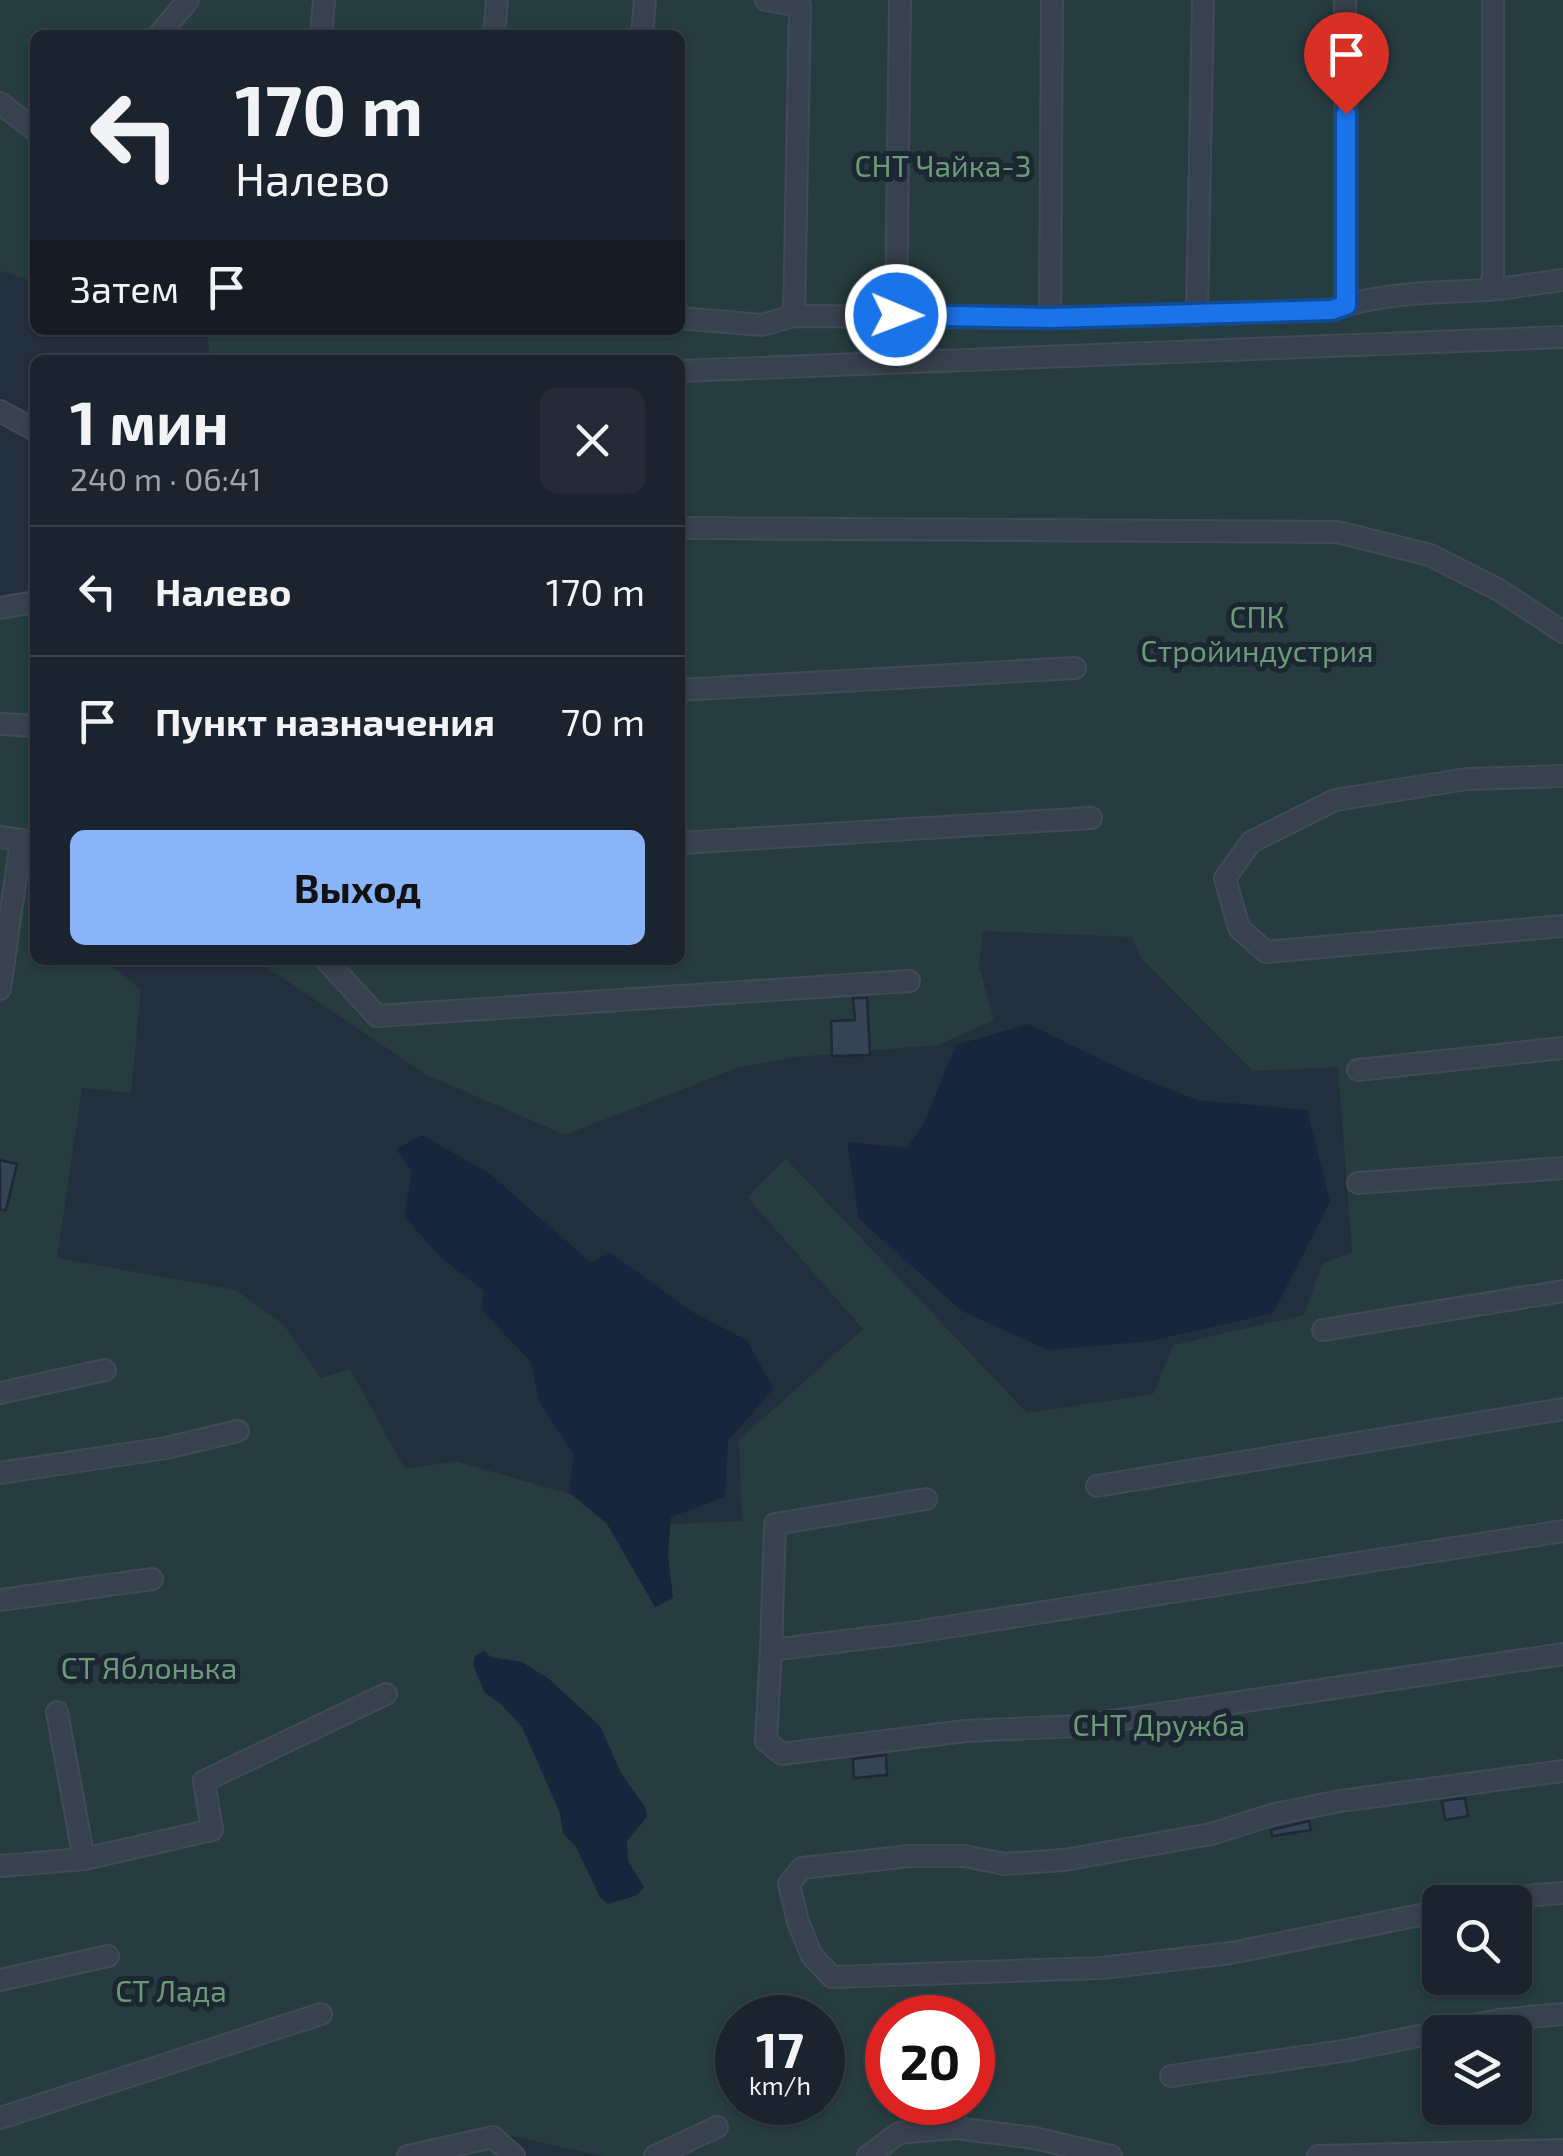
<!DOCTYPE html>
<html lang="ru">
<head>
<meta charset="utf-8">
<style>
	body { margin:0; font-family:"Exo 2",sans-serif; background:#242b36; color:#f1f3f6; height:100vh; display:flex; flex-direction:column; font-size:38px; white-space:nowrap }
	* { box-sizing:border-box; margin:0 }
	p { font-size:32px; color:#a0a4aa }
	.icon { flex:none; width:55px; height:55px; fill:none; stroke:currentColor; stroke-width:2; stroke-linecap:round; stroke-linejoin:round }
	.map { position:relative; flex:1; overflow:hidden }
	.details { position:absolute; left:30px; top:355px; width:655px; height:610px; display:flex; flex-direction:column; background:#1b232e; border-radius:15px; box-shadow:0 2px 8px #0004,0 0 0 2px #39404a }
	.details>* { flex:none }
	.hud { position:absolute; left:30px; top:30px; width:655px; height:305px; border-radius:15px; box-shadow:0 2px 8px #0004,0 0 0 2px #39404a; background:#1b232e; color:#f1f3f6; overflow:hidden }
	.fabs { position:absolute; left:1422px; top:1885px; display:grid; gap:20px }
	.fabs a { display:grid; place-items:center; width:110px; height:110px; border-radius:15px; background:#1b232e; box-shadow:0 2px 8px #0004,0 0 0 2px #39404a; font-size:50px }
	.speed { position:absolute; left:715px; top:1995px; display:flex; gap:20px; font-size:50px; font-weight:700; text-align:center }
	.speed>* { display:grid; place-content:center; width:130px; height:130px; border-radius:50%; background:#1b232e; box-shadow:0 2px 8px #0004,0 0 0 2px #39404a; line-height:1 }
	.speed small { font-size:25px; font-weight:400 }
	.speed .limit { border:15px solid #d22; background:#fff; color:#111 }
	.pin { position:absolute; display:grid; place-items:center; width:85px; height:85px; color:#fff; margin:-102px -42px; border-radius:50% 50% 50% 0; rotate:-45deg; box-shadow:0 0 10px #0007 }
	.pin .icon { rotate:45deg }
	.me { position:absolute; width:110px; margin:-55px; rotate:91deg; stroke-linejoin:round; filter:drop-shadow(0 0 8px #0008) }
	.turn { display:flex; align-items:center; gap:35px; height:210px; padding:0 40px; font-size:45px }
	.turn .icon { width:130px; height:130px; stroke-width:2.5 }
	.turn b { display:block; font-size:70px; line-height:85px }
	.then { display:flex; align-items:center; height:95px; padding:0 40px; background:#0003; gap:20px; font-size:38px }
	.round { display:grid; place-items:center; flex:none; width:105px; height:105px; border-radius:15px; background:#242b36 }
	.overview { display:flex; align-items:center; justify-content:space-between; height:170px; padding:0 40px }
	h1 { font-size:60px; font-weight:700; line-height:75px }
	.cta { display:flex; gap:20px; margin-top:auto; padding:20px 40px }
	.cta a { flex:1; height:115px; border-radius:15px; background:#8ab4f8; color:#111; font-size:40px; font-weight:700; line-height:115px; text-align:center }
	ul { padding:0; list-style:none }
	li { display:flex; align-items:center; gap:30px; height:130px; padding:0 40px; border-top:2px solid #39404a }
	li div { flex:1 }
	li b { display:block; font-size:38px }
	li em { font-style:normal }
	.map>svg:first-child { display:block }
	.green { fill:#263c3f; fill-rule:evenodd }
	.water { fill:#17263c }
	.building { fill:#364354; stroke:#1f2835; stroke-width:2.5 }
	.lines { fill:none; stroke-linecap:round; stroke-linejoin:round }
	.minor-casing { stroke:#414a57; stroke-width:24 }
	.minor { stroke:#38414e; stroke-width:20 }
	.route-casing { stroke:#114b97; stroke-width:25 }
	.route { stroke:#1a73e8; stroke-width:18 }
	.labels { text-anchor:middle; stroke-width:10; stroke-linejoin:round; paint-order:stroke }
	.park-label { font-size:30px; fill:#6b9a76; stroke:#1d2633 }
</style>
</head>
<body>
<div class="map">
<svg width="1563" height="2156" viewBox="0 0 1563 2156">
	<rect width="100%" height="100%" fill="#242f3e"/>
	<path class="green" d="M0,0H1563V2156H602L512,2136L496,2141L505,2156H0V616L35,611V960H113L112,967L141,989L131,1093L82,1088L57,1258L236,1290L284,1325L321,1378L350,1369L405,1469L455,1461L674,1524L742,1521L739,1440L863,1329L747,1197L786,1159L1027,1413L1153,1394L1173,1345L1304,1315L1322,1264L1352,1252L1338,1067L1253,1071L1141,958L1132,937L983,931L979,966L994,1020L938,1045L795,1057L737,1068L565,1135L427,1075L268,968L260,960H680V360H210L207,330H680V35H35V282L0,271ZM1440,1902H1515V1978H1440ZM738,2018H822V2102H738ZM888,2018H972V2102H888ZM1440,2032H1515V2108H1440Z"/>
	<g class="water">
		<path d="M1028,1024L1127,1072L1197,1100L1307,1110L1330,1202L1273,1313L1151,1341L1048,1350L962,1311L859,1219L847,1142L907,1148L924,1123L956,1045Z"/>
		<path d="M422,1135L490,1174L590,1262L611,1253L694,1313L747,1340L773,1389L728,1441L725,1497L671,1517L668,1555L673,1598L655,1607L607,1524L569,1492L574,1455L540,1403L530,1361L481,1309L484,1291L441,1258L404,1216L412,1172L396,1149Z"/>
		<path d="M484,1651L491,1657L522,1662L549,1679L600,1726L621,1773L645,1807L647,1817L627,1841L628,1861L644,1887L637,1895L608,1904L600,1897L576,1847L563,1833L560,1813L522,1727L501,1704L485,1693L473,1665L475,1656Z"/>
	</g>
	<g class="building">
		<path d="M853,998H867L870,1055L832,1056L831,1021L855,1020Z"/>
		<path d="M0,1160L17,1164L6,1210H0Z"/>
		<path d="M886,1755L887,1775L854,1778L853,1759Z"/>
		<path d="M1465,1798L1468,1816L1445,1820L1442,1801Z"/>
		<path d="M1309,1821L1311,1830L1272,1836L1271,1830Z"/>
	</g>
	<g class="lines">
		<defs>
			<g id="minor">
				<path d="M766,0L800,6L794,316"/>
				<path d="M1345,0L1346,305"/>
				<path d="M159,35L188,0"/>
				<path d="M321,35L324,0"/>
				<path d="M494,35L497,0"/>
				<path d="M642,35L645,0"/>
				<path d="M0,103L35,130"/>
				<path d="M1490,290L1493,276V0"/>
				<path d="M896,315L900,0"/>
				<path d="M1197,315L1203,0"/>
				<path d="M680,318L762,325L794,316L1050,318L1332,310C1381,292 1435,293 1486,290C1512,288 1537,283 1563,280"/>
				<path d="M1050,318L1052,0"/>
				<path d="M680,371L1563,337"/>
				<path d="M0,411L35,430"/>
				<path d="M680,528L1337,532L1430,555L1499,590L1563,632"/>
				<path d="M0,608L35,602"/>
				<path d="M680,690L1075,668"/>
				<path d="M0,724L35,726"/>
				<path d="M1563,776L1467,779L1335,800L1251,842L1225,878L1239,928L1266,952L1563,926"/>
				<path d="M0,837L21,840L0,989"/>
				<path d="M680,843L1091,818"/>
				<path d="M326,960L377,1016L909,981"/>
				<path d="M1358,1070L1563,1048"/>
				<path d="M1358,1183L1563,1168"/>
				<path d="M1323,1330L1563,1291"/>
				<path d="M0,1393L105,1370"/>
				<path d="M0,1473L166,1448L238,1431"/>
				<path d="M1097,1486L1563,1409"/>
				<path d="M926,1499L775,1524L771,1650L909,1633L1563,1531"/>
				<path d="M0,1600L152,1579"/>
				<path d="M771,1650L766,1741L782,1754L965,1731L1078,1726L1563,1654"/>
				<path d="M57,1712L84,1859"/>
				<path d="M0,1866L84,1859L212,1830L204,1781L386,1694"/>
				<path d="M1489,1902L1536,1895L1563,1893"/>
				<path d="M1440,1911L1231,1953L1102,1968L832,1977L812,1956L798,1922L789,1884L802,1868L910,1856H964L1005,1864L1064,1860L1211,1834L1275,1814L1340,1801L1563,1771"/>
				<path d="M0,1980L108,1956"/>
				<path d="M1171,2076L1349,2050L1499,2020L1563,2014"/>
				<path d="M0,2118L321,2014"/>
				<path d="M408,2156L493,2137L514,2156"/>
				<path d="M655,2156L717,2127"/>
				<path d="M868,2156L899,2133L955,2128L1034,2138L1111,2156"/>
				<path d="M1318,2156L1563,2150"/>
			</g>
		</defs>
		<use href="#minor" class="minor-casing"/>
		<use href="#minor" class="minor"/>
	</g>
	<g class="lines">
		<defs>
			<path id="route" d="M896,315L1050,318L1332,310L1346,305V114"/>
		</defs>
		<use href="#route" class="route-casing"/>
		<use href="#route" class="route"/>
	</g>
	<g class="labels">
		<g class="park-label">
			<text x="943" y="177">СНТ Чайка-3</text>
			<text x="1257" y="628">СПК<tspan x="1257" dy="34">Стройиндустрия</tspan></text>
			<text x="149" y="1679">СТ Яблонька</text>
			<text x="1159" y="1736">СНТ Дружба</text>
			<text x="171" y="2002">СТ Лада</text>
		</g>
	</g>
</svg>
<div class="fabs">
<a><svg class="icon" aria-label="search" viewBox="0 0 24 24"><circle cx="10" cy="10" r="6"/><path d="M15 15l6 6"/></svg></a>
<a><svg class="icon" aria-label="layers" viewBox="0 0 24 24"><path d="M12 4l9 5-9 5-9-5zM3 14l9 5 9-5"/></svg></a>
</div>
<div class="speed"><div>17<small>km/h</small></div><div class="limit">20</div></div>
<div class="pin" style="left:1346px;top:114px;background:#d93025"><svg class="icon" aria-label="arrive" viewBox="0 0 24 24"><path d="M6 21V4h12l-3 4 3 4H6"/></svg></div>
<svg class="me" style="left:896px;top:315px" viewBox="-20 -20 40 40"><circle r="17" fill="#1a73e8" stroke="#fff" stroke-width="3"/><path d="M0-11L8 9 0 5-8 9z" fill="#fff"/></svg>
<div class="hud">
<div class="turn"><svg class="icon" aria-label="left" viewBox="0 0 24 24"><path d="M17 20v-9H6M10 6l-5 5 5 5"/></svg><div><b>170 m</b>Налево</div></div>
<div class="then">Затем<svg class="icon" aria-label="arrive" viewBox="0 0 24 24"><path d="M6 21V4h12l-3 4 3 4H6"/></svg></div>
</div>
<section class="details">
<div class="overview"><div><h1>1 мин</h1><p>240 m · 06:41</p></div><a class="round"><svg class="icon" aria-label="close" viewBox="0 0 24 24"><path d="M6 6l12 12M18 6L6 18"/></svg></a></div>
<ul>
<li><svg class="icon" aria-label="left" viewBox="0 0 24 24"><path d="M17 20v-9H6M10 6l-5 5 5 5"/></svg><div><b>Налево</b></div><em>170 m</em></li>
<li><svg class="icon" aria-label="arrive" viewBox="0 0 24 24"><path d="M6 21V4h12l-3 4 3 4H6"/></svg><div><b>Пункт назначения</b></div><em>70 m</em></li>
</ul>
<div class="cta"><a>Выход</a></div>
</section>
</div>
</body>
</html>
